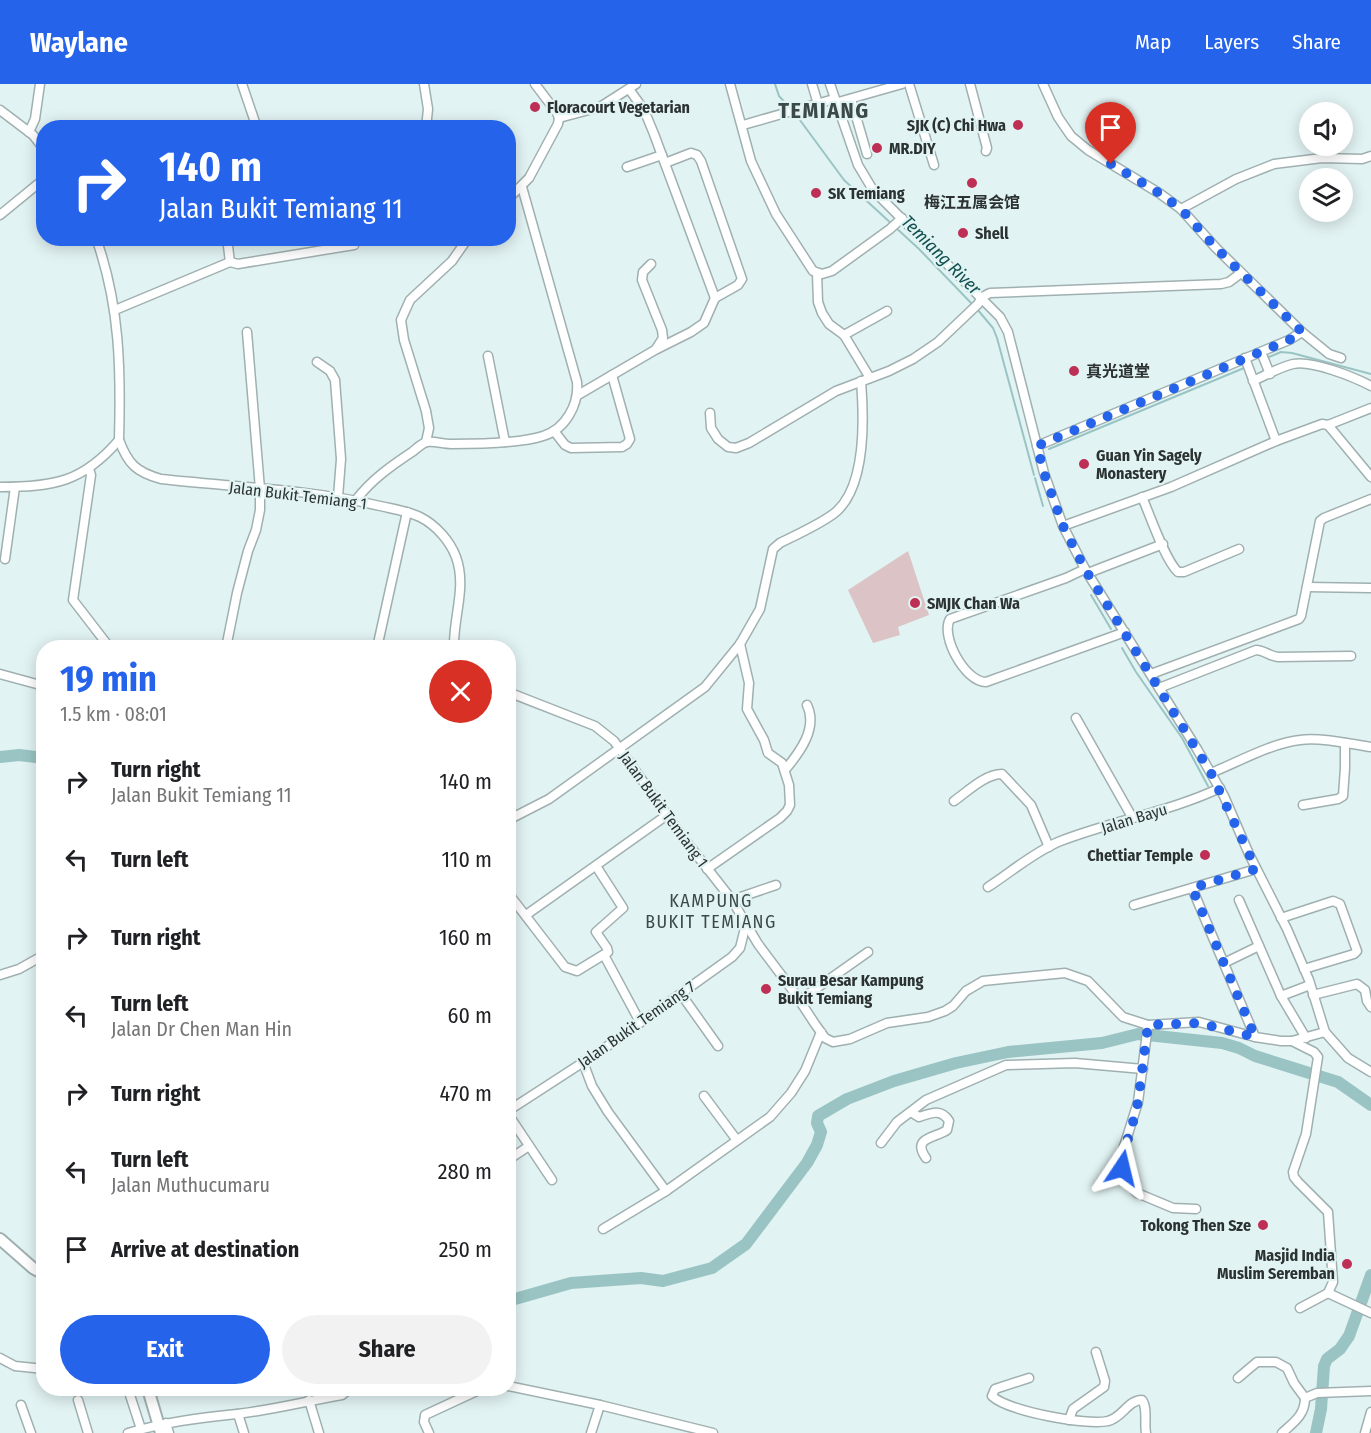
<!DOCTYPE html>
<html lang="en">
<head>
<meta charset="utf-8">
<style>
	body { margin:0; font-family:"Fira Sans Condensed","Noto Sans SC",sans-serif; background:#f2f2f2; color:#202124; height:100vh; display:flex; flex-direction:column; font-size:22px; white-space:nowrap }
	* { box-sizing:border-box; margin:0 }
	p { font-size:20px; color:#757577 }
	.icon { flex:none; width:33px; height:33px; fill:none; stroke:currentColor; stroke-width:2; stroke-linecap:round; stroke-linejoin:round }
	.map { position:relative; flex:1; overflow:hidden }
	.details { position:absolute; left:36px; top:556px; width:480px; height:756px; display:flex; flex-direction:column; background:#fff; border-radius:24px; box-shadow:0 3px 15px #0003 }
	.details>* { flex:none }
	.hud { position:absolute; left:36px; top:36px; width:480px; height:126px; border-radius:24px; box-shadow:0 3px 15px #0003; background:#2563eb; color:#fff; overflow:hidden }
	.tools { position:absolute; left:1299px; top:18px; display:grid; gap:12px }
	.tools a { display:grid; place-items:center; width:54px; height:54px; border-radius:50%; background:#fff; box-shadow:0 3px 15px #0003; font-size:30px }
	.pin { position:absolute; display:grid; place-items:center; width:51px; height:51px; color:#fff; margin:-62px -26px; border-radius:50% 50% 50% 0; rotate:-45deg; box-shadow:0 0 6px #0007 }
	.pin .icon { rotate:45deg }
	.me { position:absolute; width:66px; margin:-33px; rotate:10deg; stroke-linejoin:round; filter:drop-shadow(0 0 4px #0008) }
	.turn { display:flex; align-items:center; gap:21px; height:126px; padding:0 24px; font-size:27px }
	.turn .icon { width:78px; height:78px; stroke-width:2.5 }
	.turn b { display:block; font-size:42px; line-height:51px }
	.round { display:grid; place-items:center; flex:none; width:63px; height:63px; border-radius:32px; background:#f2f2f2 }
	.headline { display:flex; align-items:center; justify-content:space-between; height:102px; padding:0 24px }
	h1 { font-size:36px; font-weight:700; line-height:45px; color:#2563eb }
	.primary-button { display:flex; gap:12px; margin-top:auto; padding:12px 24px }
	.primary-button a { flex:1; height:69px; border-radius:36px; background:#2563eb; color:#fff; font-size:24px; font-weight:700; line-height:69px; text-align:center }
	.primary-button a+a { background:#f2f2f2; color:#202124 }
	ul { padding:0; list-style:none }
	li { display:flex; align-items:center; gap:18px; height:78px; padding:0 24px }
	li div { flex:1 }
	li b { display:block; font-size:22px }
	li em { font-style:normal }
	header { display:flex; align-items:center; gap:36px; box-sizing:border-box; height:84px; padding:0 30px; background:#2563eb; color:#fff }
	header strong { font-size:28px }
	nav { display:flex; gap:33px; margin-inline-start:auto; font-size:21px }
	.map>svg:first-child { display:block }
	.green { fill:#dcc3c6 }
	.lines { fill:none; stroke-linecap:round; stroke-linejoin:round }
	.stream { stroke:#9ac4c4; stroke-width:2 }
	.river { stroke:#9ac4c4; stroke-width:12 }
	.minor-casing { stroke:#a0b0b0; stroke-width:11 }
	.major-casing { stroke:#a0b0b0; stroke-width:14 }
	.minor { stroke:#fff; stroke-width:8 }
	.major { stroke:#fff; stroke-width:10 }
	.route { stroke:#2563eb; stroke-width:10; stroke-dasharray:0 18 }
	.poi-dot { fill:#be2f56; stroke:#e2f3f3; stroke-width:2 }
	.labels { text-anchor:middle; stroke-width:4.5; stroke-linejoin:round; paint-order:stroke }
	.poi-label { font-size:16px; font-weight:bold; fill:#2c3232; stroke:#e2f3f3; text-anchor:start }
	.street-label { font-size:16px; fill:#2c3232; stroke:#e2f3f3 }
	.water-label { font-size:18px; font-style:italic; fill:#135051; stroke:#e2f3f3 }
	.neighbourhood-label { font-size:18px; letter-spacing:1.5px; fill:#3b4949; stroke:#e2f3f3 }
	.district-label { font-size:22px; font-weight:bold; letter-spacing:1.5px; fill:#3b4949; stroke:#e2f3f3 }
</style>
</head>
<body>
<header>
<strong>Waylane</strong>
<nav><a>Map</a><a>Layers</a><a>Share</a></nav>
</header>
<div class="map">
<svg width="1371" height="1349" viewBox="0 0 1371 1349">
	<rect width="100%" height="100%" fill="#e2f3f3"/>
	<path class="green" d="M908,467L929,531L898,543L900,551L873,559L848,506Z"/>
	<g class="lines">
		<g class="stream">
			<path d="M775,0L779,12L790,24"/>
			<path d="M794,28L844,96L919,165L973,221"/>
			<path d="M977,225L993,244L997,254L1034,391"/>
			<path d="M1269,273L1281,268L1292,269L1371,290"/>
			<path d="M1049,365L1244,284"/>
			<path d="M1035,394L1043,422"/>
			<path d="M1091,511L1111,545"/>
			<path d="M1122,564L1136,588L1182,654L1208,702"/>
		</g>
		<g class="river">
			<path d="M0,673L19,671L44,674"/>
			<path d="M508,1217L571,1199L641,1194L663,1197L712,1184L746,1160L807,1079L817,1061L821,1048L817,1039L818,1032L847,1015L894,997L956,979L1008,968L1102,959L1138,950L1222,959L1239,964L1255,972L1338,998L1371,1021"/>
			<path d="M1316,1349L1321,1325L1324,1282L1327,1275L1340,1265L1349,1252L1371,1191"/>
		</g>
		<defs>
			<g id="minor">
				<path d="M242,0L257,44"/>
				<path d="M424,0L428,25L426,44"/>
				<path d="M535,0L557,29L559,34"/>
				<path d="M730,0L751,77L776,130L813,187L822,190L832,187L890,145L902,134"/>
				<path d="M812,0L818,20"/>
				<path d="M830,0L858,81L873,106L1000,233L1008,248L1044,389L1063,442L1085,485L1197,665L1224,712L1249,770L1287,845L1309,896L1325,948L1348,974L1371,988"/>
				<path d="M909,0L934,81"/>
				<path d="M970,0L987,64L986,67"/>
				<path d="M1043,0L1058,33L1071,52L1088,66L1159,109L1181,125L1216,164L1302,248L1329,270L1341,274"/>
				<path d="M851,15L867,70"/>
				<path d="M835,19L902,0"/>
				<path d="M0,26L33,51L44,65"/>
				<path d="M559,34L600,23L636,0"/>
				<path d="M743,41L834,15"/>
				<path d="M29,48L35,35L40,0"/>
				<path d="M665,79L691,69L697,71L701,77L742,195L738,201L715,214"/>
				<path d="M627,83L662,71"/>
				<path d="M508,115L529,94L558,40L559,34"/>
				<path d="M1181,125L1236,95L1274,80L1322,74L1362,75L1371,72"/>
				<path d="M0,131L44,95"/>
				<path d="M227,154L230,178"/>
				<path d="M651,180L643,188L642,196L662,246L663,254L656,265"/>
				<path d="M817,189L818,218L822,229L829,240L844,251L870,294"/>
				<path d="M115,226L230,178L238,180L354,161"/>
				<path d="M844,251L887,227"/>
				<path d="M1261,268L1270,290"/>
				<path d="M488,272L505,358"/>
				<path d="M1245,274L1276,357L1322,340L1328,341L1371,324"/>
				<path d="M317,278L330,287L335,296L341,375L338,413"/>
				<path d="M1253,297C1266,291 1280,283 1293,280C1312,276 1354,293 1371,302"/>
				<path d="M578,311L655,266L691,248L704,239L715,214L654,50L644,26L629,5"/>
				<path d="M710,329L711,344L718,355L728,363L736,364L749,359L836,307L889,287L913,275L938,258L978,220L982,213L990,209L1221,200L1229,198L1241,189"/>
				<path d="M1328,341L1371,393"/>
				<path d="M554,347L565,361L571,364L622,363L627,360L630,355L612,291"/>
				<path d="M119,356C128,380 136,388 161,395C234,403 309,405 380,422C393,425 408,427 420,433C436,441 450,457 456,473C467,503 453,533 454,564"/>
				<path d="M426,358L429,344L426,327L404,256L401,236L410,216L452,177L468,154"/>
				<path d="M1037,362L1289,256L1302,248"/>
				<path d="M89,385L91,391L73,516L110,564"/>
				<path d="M0,403C54,403 83,398 119,356C121,286 120,221 96,154"/>
				<path d="M1142,413C1150,431 1165,476 1178,488H1184L1239,465"/>
				<path d="M356,416C371,396 391,382 412,368C416,365 422,359 427,358C435,357 443,360 451,360C474,360 522,359 543,352C566,345 579,320 577,298L522,103"/>
				<path d="M1063,442L1171,403L1276,357"/>
				<path d="M5,475L15,403"/>
				<path d="M1085,485L1066,494L950,535C940,552 965,598 986,598L1125,548"/>
				<path d="M1088,489L1163,460"/>
				<path d="M1307,503L1371,504"/>
				<path d="M226,564L237,509L248,467L256,446L260,426V405L247,248"/>
				<path d="M377,564L407,428"/>
				<path d="M0,590L44,602"/>
				<path d="M1151,590L1299,535L1301,532L1320,437L1324,434L1371,415"/>
				<path d="M1159,604L1256,566C1264,566 1269,572 1278,573L1351,572"/>
				<path d="M508,608L595,642L614,657L685,756L732,816L758,860L794,908L815,940L825,954L833,958L850,955L887,939L928,933L945,927L953,922L966,907L983,897L1065,889L1088,897L1123,933L1148,941L1199,938L1255,953L1281,957H1292L1325,948"/>
				<path d="M1076,634L1132,733"/>
				<path d="M785,686C800,668 818,644 807,621"/>
				<path d="M1211,689C1238,678 1272,659 1300,656C1320,653 1351,660 1371,663"/>
				<path d="M954,717C967,708 985,690 1002,690L1031,721L1049,763"/>
				<path d="M1303,721L1338,715L1343,712L1345,684V659"/>
				<path d="M508,736L549,715L705,603L740,560L760,525L773,465L780,459C796,451 825,438 837,427C866,400 864,334 861,297"/>
				<path d="M707,785L780,734L787,727L790,721L789,701L782,679L768,669L764,656L747,625L749,599L740,560"/>
				<path d="M988,803C1011,788 1033,769 1058,758C1111,737 1169,728 1220,704"/>
				<path d="M1192,804L1255,953"/>
				<path d="M508,809L565,883L577,887L608,868L607,864L596,848L623,824L596,782"/>
				<path d="M732,816L776,801"/>
				<path d="M1239,816L1281,912L1310,901"/>
				<path d="M1134,821L1256,785"/>
				<path d="M526,831L667,731"/>
				<path d="M1281,834L1333,817L1340,820L1357,867L1354,870L1304,885"/>
				<path d="M604,871L640,938"/>
				<path d="M1224,879L1259,862"/>
				<path d="M0,891L19,885L44,871"/>
				<path d="M681,910L718,962"/>
				<path d="M1313,911L1357,900L1365,906L1367,917L1371,923"/>
				<path d="M1281,912L1306,954"/>
				<path d="M800,916L868,868"/>
				<path d="M1148,941L1138,1018L1123,1066L1122,1085L1125,1095L1137,1109L1173,1124L1196,1125"/>
				<path d="M1292,957L1314,968L1318,973L1306,1050L1293,1088L1294,1093L1298,1098L1328,1128L1333,1198L1328,1209"/>
				<path d="M583,978L592,1002L608,1028L666,1107"/>
				<path d="M704,1012L736,1055"/>
				<path d="M911,1028L919,1033C931,1029 941,1024 949,1037L947,1046C936,1054 911,1053 926,1074"/>
				<path d="M508,1029L511,1025L602,966L732,873L740,864L746,840"/>
				<path d="M508,1030L552,1096"/>
				<path d="M881,1059L897,1038L926,1016L1006,981L1075,979L1143,985"/>
				<path d="M508,1076L529,1062"/>
				<path d="M603,1145L666,1107L770,1033L791,1009L805,987L821,948"/>
				<path d="M1300,1224L1328,1209L1371,1229"/>
				<path d="M0,1274L15,1282L44,1285"/>
				<path d="M1029,1294L995,1305L992,1312C1007,1327 1087,1342 1108,1337C1122,1334 1128,1316 1142,1316C1148,1324 1144,1339 1146,1349"/>
				<path d="M1238,1294L1257,1278H1276L1287,1284L1294,1299L1305,1314"/>
				<path d="M508,1302L600,1321L713,1349"/>
				<path d="M129,1308L141,1345"/>
				<path d="M78,1316L88,1349"/>
				<path d="M309,1316L319,1349"/>
				<path d="M21,1321L31,1349"/>
				<path d="M238,1330L244,1349"/>
				<path d="M1069,1336L1073,1325L1104,1303L1105,1297L1096,1268"/>
				<path d="M166,1339L169,1349"/>
				<path d="M128,1349C165,1338 199,1334 237,1330C272,1326 307,1317 342,1311L349,1305"/>
				<path d="M429,1349L424,1338L425,1331L481,1305"/>
				<path d="M591,1349L600,1321"/>
				<path d="M1282,1349C1294,1338 1305,1331 1305,1314L1317,1309L1371,1307"/>
				<path d="M1365,1349L1371,1328"/>
			</g>
			<g id="major">
				<path d="M0,1155L33,1184L44,1190"/>
				<path d="M148,1305L161,1349"/>
			</g>
		</defs>
		<use href="#minor" class="minor-casing"/>
		<use href="#major" class="major-casing"/>
		<use href="#minor" class="minor"/>
		<use href="#major" class="major"/>
	</g>
	<g class="lines">
		<path class="route" d="M1111,80L1159,109L1181,125L1216,164L1302,248L1289,256L1037,362L1044,389L1063,442L1085,485L1211,689L1256,785L1192,804L1255,953L1199,939L1148,941L1138,1018L1130,1050L1123,1066L1122,1084"/>
	</g>
	<g class="poi-dot">
		<circle cx="535" cy="23" r="6"/>
		<circle cx="1018" cy="41" r="6"/>
		<circle cx="877" cy="64" r="6"/>
		<circle cx="972" cy="99" r="6"/>
		<circle cx="816" cy="109" r="6"/>
		<circle cx="963" cy="149" r="6"/>
		<circle cx="1074" cy="287" r="6"/>
		<circle cx="1084" cy="380" r="6"/>
		<circle cx="915" cy="519" r="6"/>
		<circle cx="1205" cy="771" r="6"/>
		<circle cx="766" cy="905" r="6"/>
		<circle cx="1263" cy="1141" r="6"/>
		<circle cx="1347" cy="1180" r="6"/>
	</g>
	<g class="labels">
		<g class="poi-label">
			<text x="547" y="29">Floracourt Vegetarian</text>
			<text x="1006" y="47" text-anchor="end">SJK (C) Chi Hwa</text>
			<text x="889" y="70">MR.DIY</text>
			<text x="828" y="115">SK Temiang</text>
			<text x="972" y="124" text-anchor="middle">梅江五属会馆</text>
			<text x="975" y="155">Shell</text>
			<text x="1086" y="293">真光道堂</text>
			<text x="1096" y="377">Guan Yin Sagely<tspan x="1096" dy="18">Monastery</tspan></text>
			<text x="927" y="525">SMJK Chan Wa</text>
			<text x="1193" y="777" text-anchor="end">Chettiar Temple</text>
			<text x="778" y="902">Surau Besar Kampung<tspan x="778" dy="18">Bukit Temiang</tspan></text>
			<text x="1251" y="1147" text-anchor="end">Tokong Then Sze</text>
			<text x="1335" y="1177" text-anchor="end">Masjid India<tspan x="1335" dy="18">Muslim Seremban</tspan></text>
		</g>
		<g class="street-label">
			<text transform="translate(298 411) rotate(7)" y="6">Jalan Bukit Temiang 1</text>
			<text transform="translate(664 725) rotate(54)" y="6">Jalan Bukit Temiang 1</text>
			<text transform="translate(1134 734) rotate(-17)" y="6">Jalan Bayu</text>
			<text transform="translate(636 940) rotate(-35)" y="6">Jalan Bukit Temiang 7</text>
		</g>
		<g class="water-label">
			<text transform="translate(941 171) rotate(45)" y="6">Temiang River</text>
		</g>
		<g class="neighbourhood-label">
			<text x="711" y="823">KAMPUNG<tspan x="711" dy="21">BUKIT TEMIANG</tspan></text>
		</g>
		<g class="district-label">
			<text x="824" y="34">TEMIANG</text>
		</g>
	</g>
</svg>
<div class="tools">
<a><svg class="icon" aria-label="sound" viewBox="0 0 24 24"><path d="M4 9h4l5-4v14l-5-4H4zM17 9q2 3 0 6"/></svg></a>
<a><svg class="icon" aria-label="layers" viewBox="0 0 24 24"><path d="M12 4l9 5-9 5-9-5zM3 14l9 5 9-5"/></svg></a>
</div>
<div class="pin" style="left:1111px;top:80px;background:#d93025"><svg class="icon" aria-label="arrive" viewBox="0 0 24 24"><path d="M6 21V4h12l-3 4 3 4H6"/></svg></div>
<svg class="me" style="left:1122px;top:1084px" viewBox="-20 -20 40 40"><path d="M0-17L14 15 0 8-14 15z" fill="#2563eb" stroke="#fff" stroke-width="4"/></svg>
<div class="hud">
<div class="turn"><svg class="icon" aria-label="right" viewBox="0 0 24 24"><path d="M7 20v-9h11M14 6l5 5-5 5"/></svg><div><b>140 m</b>Jalan Bukit Temiang 11</div></div>
</div>
<section class="details">
<div class="headline"><div><h1>19 min</h1><p>1.5 km · 08:01</p></div><a class="round" style="background:#d93025;color:#fff"><svg class="icon" aria-label="close" viewBox="0 0 24 24"><path d="M6 6l12 12M18 6L6 18"/></svg></a></div>
<ul>
<li><svg class="icon" aria-label="right" viewBox="0 0 24 24"><path d="M7 20v-9h11M14 6l5 5-5 5"/></svg><div><b>Turn right</b><p>Jalan Bukit Temiang 11</p></div><em>140 m</em></li>
<li><svg class="icon" aria-label="left" viewBox="0 0 24 24"><path d="M17 20v-9H6M10 6l-5 5 5 5"/></svg><div><b>Turn left</b></div><em>110 m</em></li>
<li><svg class="icon" aria-label="right" viewBox="0 0 24 24"><path d="M7 20v-9h11M14 6l5 5-5 5"/></svg><div><b>Turn right</b></div><em>160 m</em></li>
<li><svg class="icon" aria-label="left" viewBox="0 0 24 24"><path d="M17 20v-9H6M10 6l-5 5 5 5"/></svg><div><b>Turn left</b><p>Jalan Dr Chen Man Hin</p></div><em>60 m</em></li>
<li><svg class="icon" aria-label="right" viewBox="0 0 24 24"><path d="M7 20v-9h11M14 6l5 5-5 5"/></svg><div><b>Turn right</b></div><em>470 m</em></li>
<li><svg class="icon" aria-label="left" viewBox="0 0 24 24"><path d="M17 20v-9H6M10 6l-5 5 5 5"/></svg><div><b>Turn left</b><p>Jalan Muthucumaru</p></div><em>280 m</em></li>
<li><svg class="icon" aria-label="arrive" viewBox="0 0 24 24"><path d="M6 21V4h12l-3 4 3 4H6"/></svg><div><b>Arrive at destination</b></div><em>250 m</em></li>
</ul>
<div class="primary-button"><a>Exit</a><a>Share</a></div>
</section>
</div>
</body>
</html>
